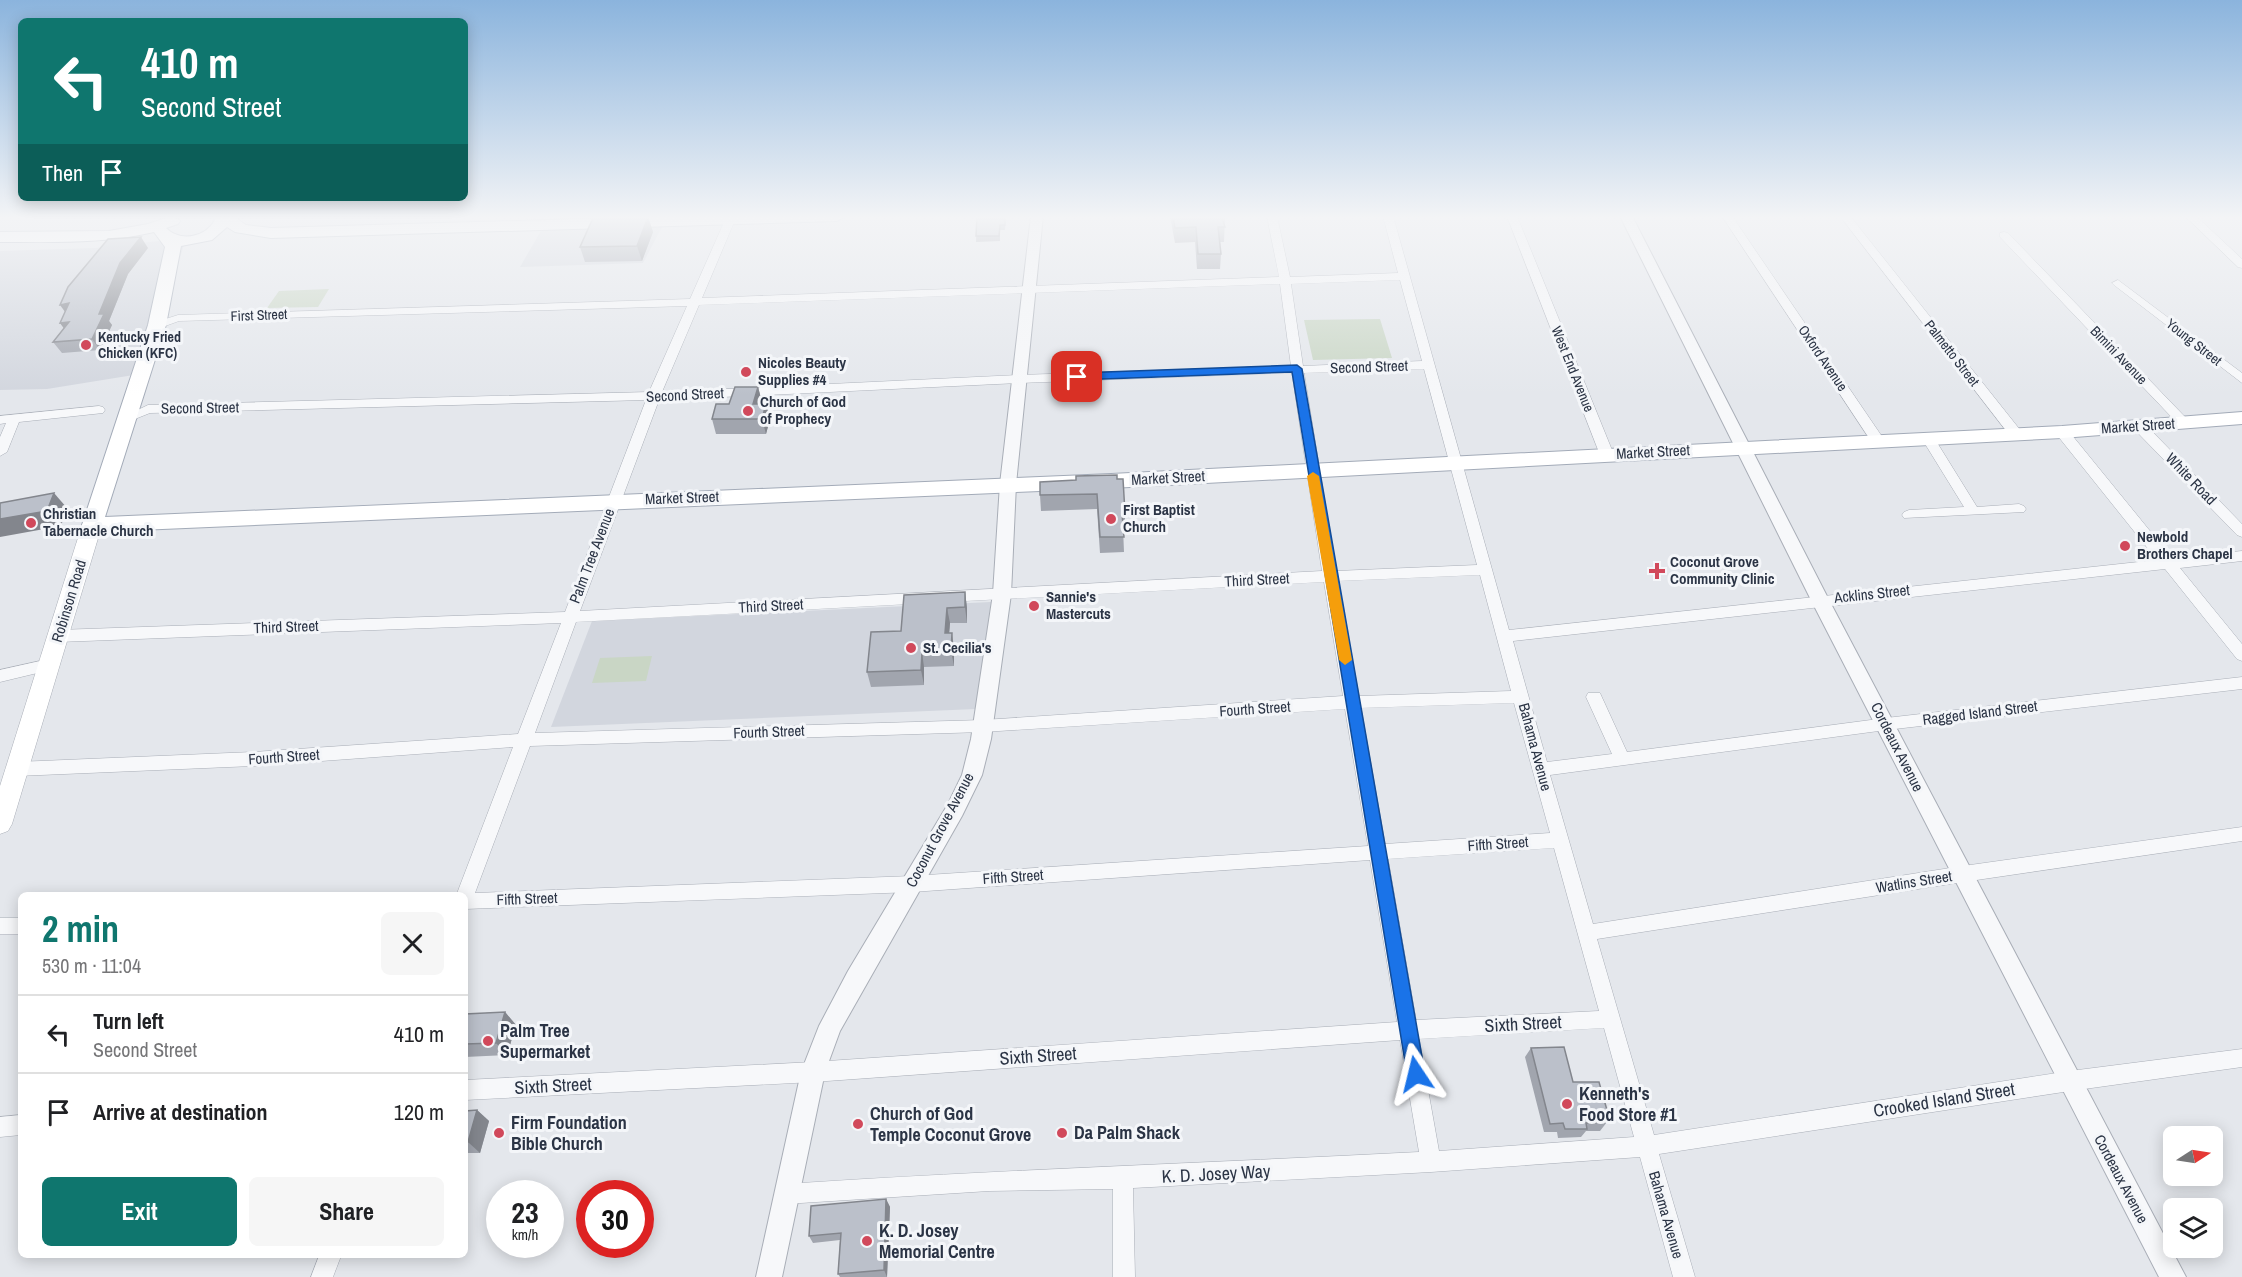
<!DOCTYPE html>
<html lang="en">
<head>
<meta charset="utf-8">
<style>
	body { margin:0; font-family:"Archivo Narrow",sans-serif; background:#f6f6f6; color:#202124; height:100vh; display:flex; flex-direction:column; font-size:22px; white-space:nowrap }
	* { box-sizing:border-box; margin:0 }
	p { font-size:20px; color:#757577 }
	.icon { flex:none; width:33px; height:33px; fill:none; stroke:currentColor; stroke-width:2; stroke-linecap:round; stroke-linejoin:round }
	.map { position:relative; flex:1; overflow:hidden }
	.side { position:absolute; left:18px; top:892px; width:450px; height:366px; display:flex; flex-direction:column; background:#fff; border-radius:9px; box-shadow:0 3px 15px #0003 }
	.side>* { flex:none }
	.top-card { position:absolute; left:18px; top:18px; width:450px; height:183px; border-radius:9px; box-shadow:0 3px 15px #0003; background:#0f766e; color:#fff; overflow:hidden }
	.needle { width:39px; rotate:78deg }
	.tools { position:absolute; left:2163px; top:1126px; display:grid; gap:12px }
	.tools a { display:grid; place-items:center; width:60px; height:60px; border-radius:9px; background:#fff; box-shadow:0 3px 15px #0003; font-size:30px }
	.speed { position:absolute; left:486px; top:1180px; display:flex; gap:12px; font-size:30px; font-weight:700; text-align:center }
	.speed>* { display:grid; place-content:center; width:78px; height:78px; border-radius:50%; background:#fff; box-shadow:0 3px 15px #0003; line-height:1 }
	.speed small { font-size:15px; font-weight:400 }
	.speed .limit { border:9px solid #d22; background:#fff; color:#111 }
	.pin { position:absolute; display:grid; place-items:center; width:51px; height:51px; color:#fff; margin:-26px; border-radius:12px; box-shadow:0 3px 9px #0006 }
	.me { position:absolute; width:66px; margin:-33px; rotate:350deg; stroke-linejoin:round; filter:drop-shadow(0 0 4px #0008) }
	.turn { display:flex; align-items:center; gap:21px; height:126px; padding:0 24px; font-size:27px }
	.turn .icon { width:78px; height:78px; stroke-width:2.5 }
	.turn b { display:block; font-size:42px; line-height:51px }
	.then { display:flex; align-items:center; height:57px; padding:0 24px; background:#0003; gap:12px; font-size:22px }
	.round { display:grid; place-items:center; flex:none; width:63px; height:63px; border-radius:9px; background:#f6f6f6 }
	.headline { display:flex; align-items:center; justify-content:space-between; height:102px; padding:0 24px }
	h1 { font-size:36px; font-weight:800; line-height:45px; color:#0f766e }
	.cta { display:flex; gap:12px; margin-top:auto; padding:12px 24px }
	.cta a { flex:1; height:69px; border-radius:9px; background:#0f766e; color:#fff; font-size:24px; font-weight:800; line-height:69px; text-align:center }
	.cta a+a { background:#f6f6f6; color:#202124 }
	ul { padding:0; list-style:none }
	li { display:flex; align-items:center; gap:18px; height:78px; padding:0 24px; border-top:2px solid #e0e0e0 }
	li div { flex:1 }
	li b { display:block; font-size:22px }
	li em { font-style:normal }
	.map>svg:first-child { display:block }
	.built { fill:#d2d6de }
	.green { fill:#c9d6c5 }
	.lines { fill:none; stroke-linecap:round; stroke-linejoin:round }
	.minor-casing { stroke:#a9aeb7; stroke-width:1 }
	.tertiary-casing { stroke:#a9aeb7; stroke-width:2 }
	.secondary-casing { stroke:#a9aeb7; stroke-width:1 }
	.primary-casing { stroke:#a3abb8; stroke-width:2 }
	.minor { fill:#f7f8fa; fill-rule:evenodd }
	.tertiary { fill:#f7f8fa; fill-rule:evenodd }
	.secondary { fill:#fff; fill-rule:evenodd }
	.primary { fill:#fff; fill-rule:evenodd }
	.wall { fill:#a1a5ae }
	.shaded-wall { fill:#83868d }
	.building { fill:#bbc0ca; stroke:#83868d; stroke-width:1.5 }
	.route { fill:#1a73e8; stroke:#114b97; stroke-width:1.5 }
	.slow { fill:#f59e0b }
	.poi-dot { fill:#d1495b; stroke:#f4f6f9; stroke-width:2 }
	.labels { text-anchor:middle; stroke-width:6; stroke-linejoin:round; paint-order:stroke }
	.far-street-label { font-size:14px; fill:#2b3445; stroke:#f4f6f9 }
	.far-poi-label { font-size:14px; font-weight:bold; fill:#2b3445; stroke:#f4f6f9; text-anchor:start }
	.poi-label { font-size:15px; font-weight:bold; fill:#2b3445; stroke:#f4f6f9; text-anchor:start }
	.street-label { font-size:15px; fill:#2b3445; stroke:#f4f6f9 }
	.near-street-label { font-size:18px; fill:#2b3445; stroke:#f4f6f9 }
	.near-poi-label { font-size:18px; font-weight:bold; fill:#2b3445; stroke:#f4f6f9; text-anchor:start }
</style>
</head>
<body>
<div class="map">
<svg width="2242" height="1277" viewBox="0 0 2242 1277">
	<rect width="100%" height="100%" fill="#e4e7ec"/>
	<g class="built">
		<path d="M663,225L643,263L520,267L542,229Z"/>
		<path d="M186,238L146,373L47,389L0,390V251L95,248Z"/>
		<path d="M991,602L976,709L551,727L592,621Z"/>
	</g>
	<g class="green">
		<path d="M329,289L318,307L267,308L279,291Z"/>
		<path d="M1380,319L1392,358L1313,360L1304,320Z"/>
		<path d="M652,656L646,681L592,683L600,658Z"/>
	</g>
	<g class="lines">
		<defs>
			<g id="minor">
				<path d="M1267,216H1277L1290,277L1398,273L1383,216H1393L1509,630L2157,560L2057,435L2056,432L2062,428L2067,429L2172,558L2242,551V561L2180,568L2242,644V661L2237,659L2165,569L1513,641L1547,762L1612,754L1586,697L1588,693H1600L1627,752L1886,718L2242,677V689L1886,730L1550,775L1593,924L1963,866L2242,827V841L1963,882L1597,939L1654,1135L2070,1071L2242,1049V1067L2070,1091L1659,1154L1695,1277H1673L1640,1157L1431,1172L1133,1188L1135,1277H1113V1189L989,1191L785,1204L778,1201L775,1194L778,1187L785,1184C996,1170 1208,1163 1419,1152L1400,1040L813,1082L465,1100V1080L813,1062L1397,1022L1370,860L912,892L465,909V896H456L513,747L253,766L17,776L11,774L9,769L11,764L17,762L253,752L518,734L561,623L58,642L53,640L51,636L53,632L58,630L565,612L646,400L150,413L125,423L119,419L148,405L649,392L687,306L179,321L157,329L153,327V323L178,315L690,299L725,220L730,217L735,220L702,298L1279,277ZM1400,280L1422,361L1303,366L1291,284ZM1280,284L1291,366L1019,375L662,392L699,305ZM1424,369L1477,565L1336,571L1304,373ZM1292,373L1322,571L580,611L659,400L1019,383ZM1480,575L1511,691L1359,696L1338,581ZM1324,582L1343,696L983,720L535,733L576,622ZM1514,703L1550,833L1385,844L1361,708ZM1345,709L1368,846L912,876L475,893L530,746L983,732ZM1554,848L1599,1011L1416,1020L1388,859ZM1604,1028L1634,1137L1439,1151L1419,1039Z"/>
				<path d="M1507,216H1517L1614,455L1612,458H1602L1600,455Z"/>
				<path d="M1722,216H1732L1883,438L1884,441L1883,444H1873Z"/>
				<path d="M1840,216H1850L2021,431L2022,434L2021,437H2011Z"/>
				<path d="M2185,216H2196L2242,259V268L2238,267Z"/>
				<path d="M2004,232L2008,233L2188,420L2190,423L2188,426H2180L2000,237V233Z"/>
				<path d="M2118,280L2242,373V383L2114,285L2112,283Z"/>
				<path d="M99,406L103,407L105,410L103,413L19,422L7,452L0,456V437L6,423L0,424V416Z"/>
				<path d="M2139,422L2144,423L2242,524V537L2237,535L2134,429L2133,426Z"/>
				<path d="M1928,435L1933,436L1977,507L2019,504L2024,506L2026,509L2024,512L1904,518L1902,515L1904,512L1909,510L1964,507L1922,439Z"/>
				<path d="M49,659L54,661L57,665L54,669L0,682V670Z"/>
				<rect x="0" y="918" width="21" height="16"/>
				<path d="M21,1115V1135L0,1137V1117Z"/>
				<path d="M319,1256H341L333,1277H311Z"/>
			</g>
			<g id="tertiary">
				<path d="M1031,216H1043L1016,484L1011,594L991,739L982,775L962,816L840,1031L825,1072L782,1277H756L801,1072L819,1026L848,971L948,804L962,775L971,739L993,594L1000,484Z"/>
				<path d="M1620,216H1632L1829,600L2186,1277H2159L1811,600Z"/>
			</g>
			<path id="secondary" d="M92,518L99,520L102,525L12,824L8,831L0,834V786L82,525L85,520Z"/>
			<path id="primary" d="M172,216L180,221L178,224L166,228C180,242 205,238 215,220L213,216H233L246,225L271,228L685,216H845L837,221L271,238L235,232L227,227L212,240L181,246L166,325L105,517L1111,474L2062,426L2242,412V424L2062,438L1111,488L92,532L85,530L82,525L148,325L165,247L154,232C103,244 52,242 0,242V232L109,231L148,224Z"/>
		</defs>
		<use href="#minor" class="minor-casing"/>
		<use href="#tertiary" class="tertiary-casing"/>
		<use href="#secondary" class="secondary-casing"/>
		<use href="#primary" class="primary-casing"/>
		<use href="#minor" class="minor"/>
		<use href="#tertiary" class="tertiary"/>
		<use href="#secondary" class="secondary"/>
		<use href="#primary" class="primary"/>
	</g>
	<g class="wall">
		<path d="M617,216H648V217L653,232L642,261L585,262L580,247L616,218Z"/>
		<path d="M977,216H1006L1005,230H1000V241L976,242Z"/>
		<path d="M1170,216H1225L1224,242H1220L1221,254L1220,269H1197L1195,242L1175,243Z"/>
		<path d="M148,248L128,274L109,321L112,325L100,350L62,353L53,342L64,328L60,323Z"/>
		<path d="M758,387L762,402L761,404L770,419L766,434H716L712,419L729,404Z"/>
		<path d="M1117,479L1125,513V528H1123L1124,552L1100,553L1097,509L1041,511L1040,495Z"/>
		<path d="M965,592L967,608V623H950L949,633L954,648V666L924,667V685L871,687L867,672L901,631Z"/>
		<path d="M505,1012L516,1025L507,1055L465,1057V1014Z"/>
		<path d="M1531,1048L1607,1110L1604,1113L1607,1122L1600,1131H1586L1581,1137L1558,1138L1557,1132H1544L1525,1057Z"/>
		<path d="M477,1110L489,1121L480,1153H465V1111Z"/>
		<path d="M886,1199L890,1207L887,1277H840L838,1274L840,1240L813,1243L809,1236Z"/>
	</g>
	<g class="shaded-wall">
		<path d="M647,216L648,217L653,232L642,261L637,246Z"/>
		<path d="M141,237L148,248L128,274L109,321L112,325L100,350L92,339L99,314L120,263Z"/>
		<path d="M69,303L68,316L60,305Z"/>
		<path d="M69,322L68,334L60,323Z"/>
		<path d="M758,387L762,402L757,420L753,404Z"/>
		<path d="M766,404L770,419L766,434L762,419Z"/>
		<path d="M54,493L67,508L61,526L0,537V519Z"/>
		<path d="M965,592L967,608V623L965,607Z"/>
		<path d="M947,608L950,623L948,648L945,633Z"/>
		<path d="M952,633L954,648V666L951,651Z"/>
		<path d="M922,652L924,667V685L921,670Z"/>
		<path d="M505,1012L516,1025L507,1055L496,1043Z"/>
		<path d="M477,1110L489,1121L480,1153L468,1142Z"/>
		<path d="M886,1199L890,1207L887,1277L884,1270Z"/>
	</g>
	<g class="building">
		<path d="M617,216H647L646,217H648L637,246L580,247L593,218H616Z"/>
		<path d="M977,216H1005V225H1000L999,236H976Z"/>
		<path d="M1173,216H1225V218H1222L1225,227H1218L1221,254H1198L1196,227L1175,228Z"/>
		<path d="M141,237L120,263L99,314H104L92,339L53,342L69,322L60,323L69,303L60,305L68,287L108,239Z"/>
		<path d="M735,387H758L753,404H766L762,419H712L716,404H729Z"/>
		<path d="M1117,475V479H1123L1125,513H1122L1124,537H1100L1097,494L1040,495V482L1076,480V476Z"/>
		<path d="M54,493L47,511L0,519V503Z"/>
		<path d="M965,592V607L947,608L945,633H952L951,651L922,652L921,670L867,672L871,632L901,631L904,595Z"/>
		<path d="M505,1012L496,1043L465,1044V1014Z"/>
		<path d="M1564,1047L1573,1082H1599L1607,1110H1603L1607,1122L1586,1123L1587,1129H1565L1563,1123L1550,1124L1531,1048Z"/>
		<path d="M477,1110L468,1142H465V1111Z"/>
		<path d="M886,1199L884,1270L838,1274L841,1233L809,1236L811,1206Z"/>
	</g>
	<linearGradient id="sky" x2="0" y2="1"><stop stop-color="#8bb4dd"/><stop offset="0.55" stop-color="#f3f4f6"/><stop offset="1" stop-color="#f3f4f6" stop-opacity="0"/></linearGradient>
	<rect width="2242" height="395" fill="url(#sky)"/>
	<path class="route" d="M1297,365L1302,369L1425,1074L1422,1080L1416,1083L1410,1080L1407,1074L1292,372L1077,380L1071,377L1077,373Z"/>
	<path class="slow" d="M1313,472L1319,476L1352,660L1345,665L1339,660L1307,476Z"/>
	<g class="poi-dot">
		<circle cx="86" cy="345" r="6"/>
		<circle cx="746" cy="372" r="6"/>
		<circle cx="748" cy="411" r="6"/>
		<circle cx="1111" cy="519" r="6"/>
		<circle cx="31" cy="523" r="6"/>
		<circle cx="2125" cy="546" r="6"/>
		<path d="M1654 562h6v6h6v6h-6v6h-6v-6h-6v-6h6z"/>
		<circle cx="1034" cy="606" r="6"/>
		<circle cx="911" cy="648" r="6"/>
		<circle cx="488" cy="1041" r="6"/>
		<circle cx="1567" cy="1104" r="6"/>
		<circle cx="858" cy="1124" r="6"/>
		<circle cx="499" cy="1133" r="6"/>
		<circle cx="1062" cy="1133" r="6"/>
		<circle cx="867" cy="1241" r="6"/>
	</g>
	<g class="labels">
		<g class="far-street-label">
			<text transform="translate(259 315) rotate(-2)" y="5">First Street</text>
			<text transform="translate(2194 342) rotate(38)" y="5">Young Street</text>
			<text transform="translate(1952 353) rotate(52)" y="5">Palmetto Street</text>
			<text transform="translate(2119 355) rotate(46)" y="5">Bimini Avenue</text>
			<text transform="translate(1823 358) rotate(56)" y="5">Oxford Avenue</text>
			<text transform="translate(1573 369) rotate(68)" y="5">West End Avenue</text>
		</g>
		<g class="far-poi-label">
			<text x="98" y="342">Kentucky Fried<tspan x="98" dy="16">Chicken (KFC)</tspan></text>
		</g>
		<g class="poi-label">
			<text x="758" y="368">Nicoles Beauty<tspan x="758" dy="17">Supplies #4</tspan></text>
			<text x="760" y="407">Church of God<tspan x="760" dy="17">of Prophecy</tspan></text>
			<text x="1123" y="515">First Baptist<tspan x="1123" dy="17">Church</tspan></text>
			<text x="43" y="519">Christian<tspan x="43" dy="17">Tabernacle Church</tspan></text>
			<text x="2137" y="542">Newbold<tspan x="2137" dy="17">Brothers Chapel</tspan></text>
			<text x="1670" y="567">Coconut Grove<tspan x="1670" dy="17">Community Clinic</tspan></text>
			<text x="1046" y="602">Sannie's<tspan x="1046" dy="17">Mastercuts</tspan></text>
			<text x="923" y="653">St. Cecilia's</text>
		</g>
		<g class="street-label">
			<text transform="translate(1369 367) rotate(-2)" y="5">Second Street</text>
			<text transform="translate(685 395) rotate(-3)" y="5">Second Street</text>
			<text transform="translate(200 408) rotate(-1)" y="5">Second Street</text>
			<text transform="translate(2138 426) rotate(-4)" y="5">Market Street</text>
			<text transform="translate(1653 452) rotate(-3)" y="5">Market Street</text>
			<text transform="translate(1168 478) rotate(-3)" y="5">Market Street</text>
			<text transform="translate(2191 479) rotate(46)" y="5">White Road</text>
			<text transform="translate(682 498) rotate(-2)" y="5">Market Street</text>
			<text transform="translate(592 556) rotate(-69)" y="5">Palm Tree Avenue</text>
			<text transform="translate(1257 580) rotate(-3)" y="5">Third Street</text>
			<text transform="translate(1872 594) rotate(-6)" y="5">Acklins Street</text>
			<text transform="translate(69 601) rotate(-73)" y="5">Robinson Road</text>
			<text transform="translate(771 606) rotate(-3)" y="5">Third Street</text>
			<text transform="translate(286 627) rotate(-2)" y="5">Third Street</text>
			<text transform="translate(1255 709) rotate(-4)" y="5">Fourth Street</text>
			<text transform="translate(1980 713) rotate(-7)" y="5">Ragged Island Street</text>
			<text transform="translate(769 732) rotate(-2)" y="5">Fourth Street</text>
			<text transform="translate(1535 747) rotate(75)" y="5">Bahama Avenue</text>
			<text transform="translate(1897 747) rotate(63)" y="5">Cordeaux Avenue</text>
			<text transform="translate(284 757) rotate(-4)" y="5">Fourth Street</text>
			<text transform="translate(940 830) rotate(-62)" y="5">Coconut Grove Avenue</text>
			<text transform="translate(1498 844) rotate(-4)" y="5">Fifth Street</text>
			<text transform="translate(1013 877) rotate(-4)" y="5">Fifth Street</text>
			<text transform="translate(1914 882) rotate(-9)" y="5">Watlins Street</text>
			<text transform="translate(527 899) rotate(-2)" y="5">Fifth Street</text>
			<text transform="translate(2121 1179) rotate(62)" y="5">Cordeaux Avenue</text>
			<text transform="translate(1666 1215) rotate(74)" y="5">Bahama Avenue</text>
		</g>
		<g class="near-street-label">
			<text transform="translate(1523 1024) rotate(-3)" y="6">Sixth Street</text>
			<text transform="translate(1038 1056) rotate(-4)" y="6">Sixth Street</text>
			<text transform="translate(553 1086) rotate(-3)" y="6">Sixth Street</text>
			<text transform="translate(1944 1100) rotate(-9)" y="6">Crooked Island Street</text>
			<text transform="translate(1216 1174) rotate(-3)" y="6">K. D. Josey Way</text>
		</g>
		<g class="near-poi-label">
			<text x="500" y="1037">Palm Tree<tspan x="500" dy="21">Supermarket</tspan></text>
			<text x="1579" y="1100">Kenneth's<tspan x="1579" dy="21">Food Store #1</tspan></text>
			<text x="870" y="1120">Church of God<tspan x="870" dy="21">Temple Coconut Grove</tspan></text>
			<text x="511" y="1129">Firm Foundation<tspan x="511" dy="21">Bible Church</tspan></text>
			<text x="1074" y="1139">Da Palm Shack</text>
			<text x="879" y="1237">K. D. Josey<tspan x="879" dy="21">Memorial Centre</tspan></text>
		</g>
	</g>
</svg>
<div class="tools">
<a><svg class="needle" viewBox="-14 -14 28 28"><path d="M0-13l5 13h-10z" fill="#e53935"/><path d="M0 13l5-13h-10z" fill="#757577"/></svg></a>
<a><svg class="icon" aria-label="layers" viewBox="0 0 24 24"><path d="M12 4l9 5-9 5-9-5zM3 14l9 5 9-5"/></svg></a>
</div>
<div class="speed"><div>23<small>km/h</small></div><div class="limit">30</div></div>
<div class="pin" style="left:1077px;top:377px;background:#d93025"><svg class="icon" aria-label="arrive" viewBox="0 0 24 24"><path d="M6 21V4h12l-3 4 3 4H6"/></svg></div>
<svg class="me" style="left:1416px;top:1074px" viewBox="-20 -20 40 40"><path d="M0-17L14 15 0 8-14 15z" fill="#1a73e8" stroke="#fff" stroke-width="4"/></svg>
<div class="top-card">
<div class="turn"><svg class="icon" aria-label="left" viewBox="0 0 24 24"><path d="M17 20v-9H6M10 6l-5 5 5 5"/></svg><div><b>410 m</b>Second Street</div></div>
<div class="then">Then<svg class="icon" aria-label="arrive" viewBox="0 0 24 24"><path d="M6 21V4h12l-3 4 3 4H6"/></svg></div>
</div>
<section class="side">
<div class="headline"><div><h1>2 min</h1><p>530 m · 11:04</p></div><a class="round"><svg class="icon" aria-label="close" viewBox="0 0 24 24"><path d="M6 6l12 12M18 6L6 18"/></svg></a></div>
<ul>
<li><svg class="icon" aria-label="left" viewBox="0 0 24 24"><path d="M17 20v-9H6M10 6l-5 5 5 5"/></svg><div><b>Turn left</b><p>Second Street</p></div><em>410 m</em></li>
<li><svg class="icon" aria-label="arrive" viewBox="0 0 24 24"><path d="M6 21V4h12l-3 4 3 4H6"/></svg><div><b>Arrive at destination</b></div><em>120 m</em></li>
</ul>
<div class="cta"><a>Exit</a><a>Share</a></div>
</section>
</div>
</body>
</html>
